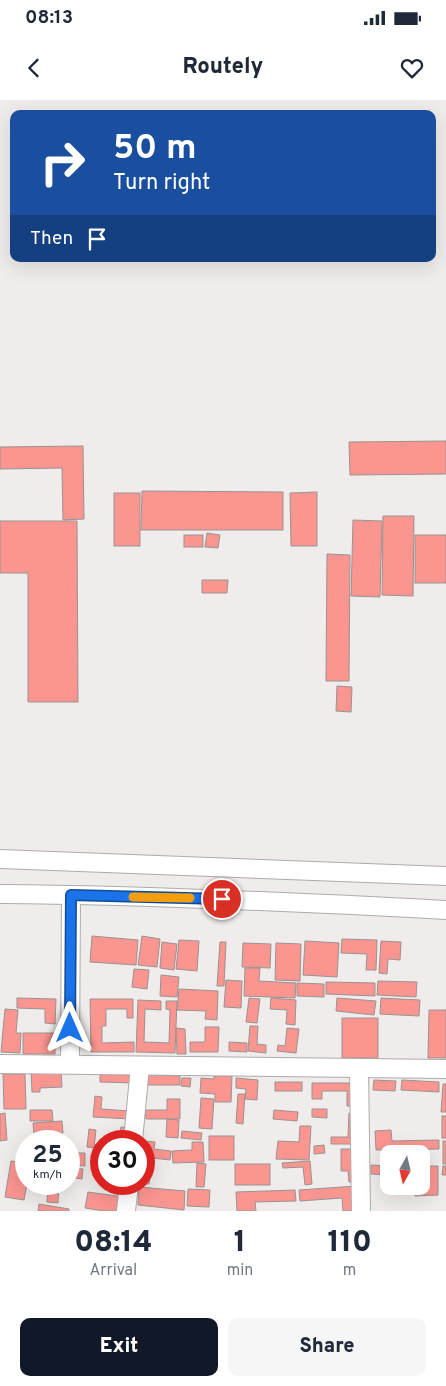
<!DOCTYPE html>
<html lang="en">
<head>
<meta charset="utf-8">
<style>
	body { margin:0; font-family:Overpass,sans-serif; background:#f6f6f7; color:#1f2937; height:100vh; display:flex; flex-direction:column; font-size:19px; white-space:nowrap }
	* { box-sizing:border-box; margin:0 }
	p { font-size:16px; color:#747a83 }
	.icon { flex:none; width:28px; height:28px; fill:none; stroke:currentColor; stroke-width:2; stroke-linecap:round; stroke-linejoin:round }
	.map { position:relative; height:1111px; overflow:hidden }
	.drawer { display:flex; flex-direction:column; background:#fff; flex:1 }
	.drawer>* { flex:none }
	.hud { position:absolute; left:10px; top:10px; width:426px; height:152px; border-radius:10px; box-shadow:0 5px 20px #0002; background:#1a4fa0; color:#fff; overflow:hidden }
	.needle { width:32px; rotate:188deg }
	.fabs { position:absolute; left:380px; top:1045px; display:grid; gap:10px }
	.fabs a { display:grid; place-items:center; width:50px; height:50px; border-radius:10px; background:#fff; box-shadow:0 5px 20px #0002; font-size:25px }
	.speed { position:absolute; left:15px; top:1030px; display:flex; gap:10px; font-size:25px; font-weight:700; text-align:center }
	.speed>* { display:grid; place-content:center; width:65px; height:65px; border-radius:50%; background:#fff; box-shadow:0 5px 20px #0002; line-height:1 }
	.speed small { font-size:12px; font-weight:400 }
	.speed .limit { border:8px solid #d22; background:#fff; color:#111 }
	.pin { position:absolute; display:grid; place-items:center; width:42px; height:42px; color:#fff; margin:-21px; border:2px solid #fff; border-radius:50%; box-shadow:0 1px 5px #0007 }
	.me { position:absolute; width:55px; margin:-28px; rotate:0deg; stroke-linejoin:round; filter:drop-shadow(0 0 4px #0008) }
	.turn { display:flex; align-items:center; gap:18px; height:105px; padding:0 20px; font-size:22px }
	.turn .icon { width:65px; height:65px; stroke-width:2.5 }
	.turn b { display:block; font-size:35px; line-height:42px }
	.then { display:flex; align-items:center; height:48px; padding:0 20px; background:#0003; gap:10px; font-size:19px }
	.eta { display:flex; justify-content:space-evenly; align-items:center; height:85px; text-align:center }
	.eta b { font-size:30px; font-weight:800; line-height:35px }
	.cta { display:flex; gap:10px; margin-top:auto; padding:10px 20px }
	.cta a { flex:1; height:58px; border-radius:10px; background:#111827; color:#fff; font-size:20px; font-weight:800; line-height:58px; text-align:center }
	.cta a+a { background:#f6f6f7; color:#1f2937 }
	.status { display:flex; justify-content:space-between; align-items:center; height:35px; padding:0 25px; background:#fff; direction:ltr }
	.status svg { height:14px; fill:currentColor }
	header { display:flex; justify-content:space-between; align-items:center; height:65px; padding:0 20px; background:#fff; font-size:22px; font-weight:800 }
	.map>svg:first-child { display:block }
	.building { fill:#fb9590; stroke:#979392 }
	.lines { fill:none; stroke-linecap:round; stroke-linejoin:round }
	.minor-casing { stroke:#afabaa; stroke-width:20 }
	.minor { stroke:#fff; stroke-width:18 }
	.route-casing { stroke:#114b97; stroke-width:12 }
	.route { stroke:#1a73e8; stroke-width:9 }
	.slow { stroke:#f59e0b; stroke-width:9 }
</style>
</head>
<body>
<div class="status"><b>08:13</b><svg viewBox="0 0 49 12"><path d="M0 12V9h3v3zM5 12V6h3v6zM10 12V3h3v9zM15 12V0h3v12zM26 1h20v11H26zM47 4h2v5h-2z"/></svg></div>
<header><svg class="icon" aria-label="back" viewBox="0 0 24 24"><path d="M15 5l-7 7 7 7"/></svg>Routely<svg class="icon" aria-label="heart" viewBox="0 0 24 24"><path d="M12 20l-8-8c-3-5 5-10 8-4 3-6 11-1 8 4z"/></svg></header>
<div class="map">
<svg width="446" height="1111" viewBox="0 0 446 1111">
	<rect width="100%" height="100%" fill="#f0eceb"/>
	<g class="building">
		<path d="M446,341V374L350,375L349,342Z"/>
		<path d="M83,346L84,419L63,420L62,368L0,369V347Z"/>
		<path d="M142,391L283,392V430H141Z"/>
		<path d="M317,392V446H291L290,393Z"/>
		<rect x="114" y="393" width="26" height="53"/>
		<path d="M383,416H414L413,496L382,495Z"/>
		<path d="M353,420L382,421L380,497L351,496Z"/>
		<path d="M0,421H77L78,602H28V473H0Z"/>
		<path d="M207,433L220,435L218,448L205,447Z"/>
		<rect x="184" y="435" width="19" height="12"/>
		<rect x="415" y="435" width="31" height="48"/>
		<path d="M327,454L350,455L349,581H326Z"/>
		<path d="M202,480H228L227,493H202Z"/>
		<path d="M337,586L352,587L351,612L336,611Z"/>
		<path d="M92,836L138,840L136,865L90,862Z"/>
		<path d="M142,836L160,839L157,867L138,865Z"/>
		<path d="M342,839L377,840L376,870H366L367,854L341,853Z"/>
		<path d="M179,840L199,841L197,871L176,869Z"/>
		<path d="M305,841L339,843L337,877L303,875Z"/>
		<path d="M381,841L401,842L400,860L388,859L387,874L379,873Z"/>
		<path d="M162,842L177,844L174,870L160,868Z"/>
		<path d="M220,842H226L224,886H217Z"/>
		<path d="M243,843L271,844L270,868L242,867Z"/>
		<path d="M276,843L301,844L300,881L275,880Z"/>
		<path d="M245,868H260L259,881L296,883L295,898L244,896Z"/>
		<path d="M134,869L149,870L147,889L132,887Z"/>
		<path d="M161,875L179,877L177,897L160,896Z"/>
		<path d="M226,880L242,881L241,908L224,907Z"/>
		<path d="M378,881L417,882L416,897L377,895Z"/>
		<path d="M326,882L375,883V896L326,894Z"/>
		<path d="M297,883L324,884V897L297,896Z"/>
		<path d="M179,889L218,891L217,920L205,919L206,911L177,910Z"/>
		<path d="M17,898L56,899L55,924L45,923V909L17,908Z"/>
		<path d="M249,898L260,899L257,923L246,922Z"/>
		<path d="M271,898L296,900L295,925L286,924L287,910L270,909Z"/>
		<path d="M337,898L376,901L374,915L336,911Z"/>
		<path d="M381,898L420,900L419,916L380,914Z"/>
		<path d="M90,899H133V918H127V909H106V926H102V943L134,942V952H91Z"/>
		<path d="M138,900L161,901V910L145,909L144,942L169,943L170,910L166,909V901H177L175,953L136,952Z"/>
		<path d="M5,909L18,910L16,933H21L20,953L1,952Z"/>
		<path d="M429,910H446V958H428Z"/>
		<rect x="342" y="918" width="36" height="40"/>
		<path d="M250,926H258L257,944L266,945V953L248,951Z"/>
		<path d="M205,927H219L218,952H190V942H205Z"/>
		<path d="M176,928L185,929L186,954H177Z"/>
		<path d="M287,928L299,929L296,953L277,951L278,945L285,946Z"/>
		<rect x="23" y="933" width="32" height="21"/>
		<path d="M229,942L247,943V952L229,951Z"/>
		<path d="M61,970L62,987L40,988V992H32L31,971Z"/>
		<path d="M100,973L135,974L134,983L100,982Z"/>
		<path d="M3,974H25L26,1009H4Z"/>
		<path d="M146,975L180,976V985H146Z"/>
		<path d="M214,976H232L231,1002H215V994L200,993L201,978L214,979Z"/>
		<path d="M182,978H191L190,987L181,986Z"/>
		<path d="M236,978L258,980L257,1000L245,999L246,989L236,988Z"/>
		<path d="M374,980L396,981L395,991L373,990Z"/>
		<path d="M402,980L439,982V992L401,990Z"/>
		<rect x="275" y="982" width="27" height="9"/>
		<path d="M312,983H354V1006H347V991H322V999H312Z"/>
		<path d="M443,984H446V1012H441Z"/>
		<path d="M238,994H245L243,1024L236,1023Z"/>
		<path d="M95,996L102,997L101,1009L130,1011V1019L93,1017Z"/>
		<path d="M201,998L214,999L212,1029L199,1028Z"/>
		<path d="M167,999H180V1019H146L145,1010H167Z"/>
		<path d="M312,1009H327V1018L312,1017Z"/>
		<path d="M30,1010H52L53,1021H30Z"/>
		<path d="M274,1010L298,1012L297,1021L273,1019Z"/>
		<path d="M5,1013L7,1040L0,1041V1014Z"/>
		<path d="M349,1013H356V1044H331V1037H348Z"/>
		<rect x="442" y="1016" width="4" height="22"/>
		<path d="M167,1019L179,1020L178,1038L166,1037Z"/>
		<path d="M62,1021L63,1033L34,1034L33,1023Z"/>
		<path d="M300,1026H311L309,1060L276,1059L278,1041L299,1042Z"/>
		<path d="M121,1027L129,1028L127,1041H119Z"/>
		<path d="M89,1029L96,1030L94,1048L87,1047Z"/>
		<path d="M391,1030L392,1041L439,1040V1049L376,1050L375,1031Z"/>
		<path d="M182,1031L202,1033L201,1040L181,1038Z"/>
		<rect x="209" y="1036" width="25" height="24"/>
		<path d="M143,1041L155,1042L154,1049L171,1051L170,1060L144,1057Z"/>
		<rect x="443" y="1041" width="3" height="23"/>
		<path d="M192,1042H203L204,1062L173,1063L172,1051L192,1050Z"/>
		<path d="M324,1045L325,1053L314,1054V1046Z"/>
		<path d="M341,1049H357L358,1082H349L348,1071H341Z"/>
		<path d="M69,1053H85V1066L69,1065Z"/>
		<path d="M11,1061L26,1063L27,1084L24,1100L5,1097Z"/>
		<path d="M310,1061L312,1084L305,1085L303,1067L283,1068L282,1063Z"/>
		<path d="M144,1063L151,1064L149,1084H141H144Z"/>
		<path d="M197,1063L206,1064L204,1087H196Z"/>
		<rect x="235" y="1064" width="35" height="21"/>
		<path d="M371,1065L389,1066V1075L371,1074Z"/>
		<path d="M421,1066H438V1095L415,1096V1086H421Z"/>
		<path d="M443,1066H446V1075H442Z"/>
		<path d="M69,1068L83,1069L82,1079L69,1077Z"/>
		<path d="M48,1084H59L58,1103L47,1102Z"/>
		<path d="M357,1086L358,1111H343L342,1098L300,1101L299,1090Z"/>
		<path d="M139,1087L185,1091L184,1110L138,1105Z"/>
		<path d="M188,1089L210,1090L209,1107L187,1106Z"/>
		<path d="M295,1090L296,1101L255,1102L256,1111H237L236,1092Z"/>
		<path d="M88,1092L124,1097L121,1111H104L85,1108Z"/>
		<path d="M39,1104L69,1109V1111H38Z"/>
	</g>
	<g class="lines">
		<defs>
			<g id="minor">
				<path d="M0,759L446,776"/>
				<path d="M0,794C149,795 297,802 446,810"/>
				<path d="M0,964L446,969"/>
				<path d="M70,964L71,795"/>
				<path d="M359,968L361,1111"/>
				<path d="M133,1041L140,966"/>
				<path d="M126,1111L129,1084"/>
			</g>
		</defs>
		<use href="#minor" class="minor-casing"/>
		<use href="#minor" class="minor"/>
	</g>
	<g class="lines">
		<defs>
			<path id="route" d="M70,928L71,795L222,799"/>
		</defs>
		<use href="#route" class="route-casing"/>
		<use href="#route" class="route"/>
		<path class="slow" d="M133,797L190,798"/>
	</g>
</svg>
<div class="fabs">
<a><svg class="needle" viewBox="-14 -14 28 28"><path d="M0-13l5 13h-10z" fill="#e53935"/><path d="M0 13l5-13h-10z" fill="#747a83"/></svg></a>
</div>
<div class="speed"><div>25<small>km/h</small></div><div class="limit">30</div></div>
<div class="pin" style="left:222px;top:799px;background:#d93025"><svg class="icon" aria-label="arrive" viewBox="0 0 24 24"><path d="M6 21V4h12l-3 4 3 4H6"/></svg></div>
<svg class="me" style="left:70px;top:928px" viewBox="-20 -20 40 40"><path d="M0-17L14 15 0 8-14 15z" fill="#1a73e8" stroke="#fff" stroke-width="4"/></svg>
<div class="hud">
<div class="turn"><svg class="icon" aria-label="right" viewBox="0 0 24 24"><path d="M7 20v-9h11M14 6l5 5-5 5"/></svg><div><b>50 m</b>Turn right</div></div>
<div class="then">Then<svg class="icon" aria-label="arrive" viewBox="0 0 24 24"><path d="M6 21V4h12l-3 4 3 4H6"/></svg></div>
</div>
</div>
<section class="drawer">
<div class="eta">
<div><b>08:14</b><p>Arrival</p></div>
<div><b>1</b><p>min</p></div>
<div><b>110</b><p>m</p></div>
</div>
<div class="cta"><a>Exit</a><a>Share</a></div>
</section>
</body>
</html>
